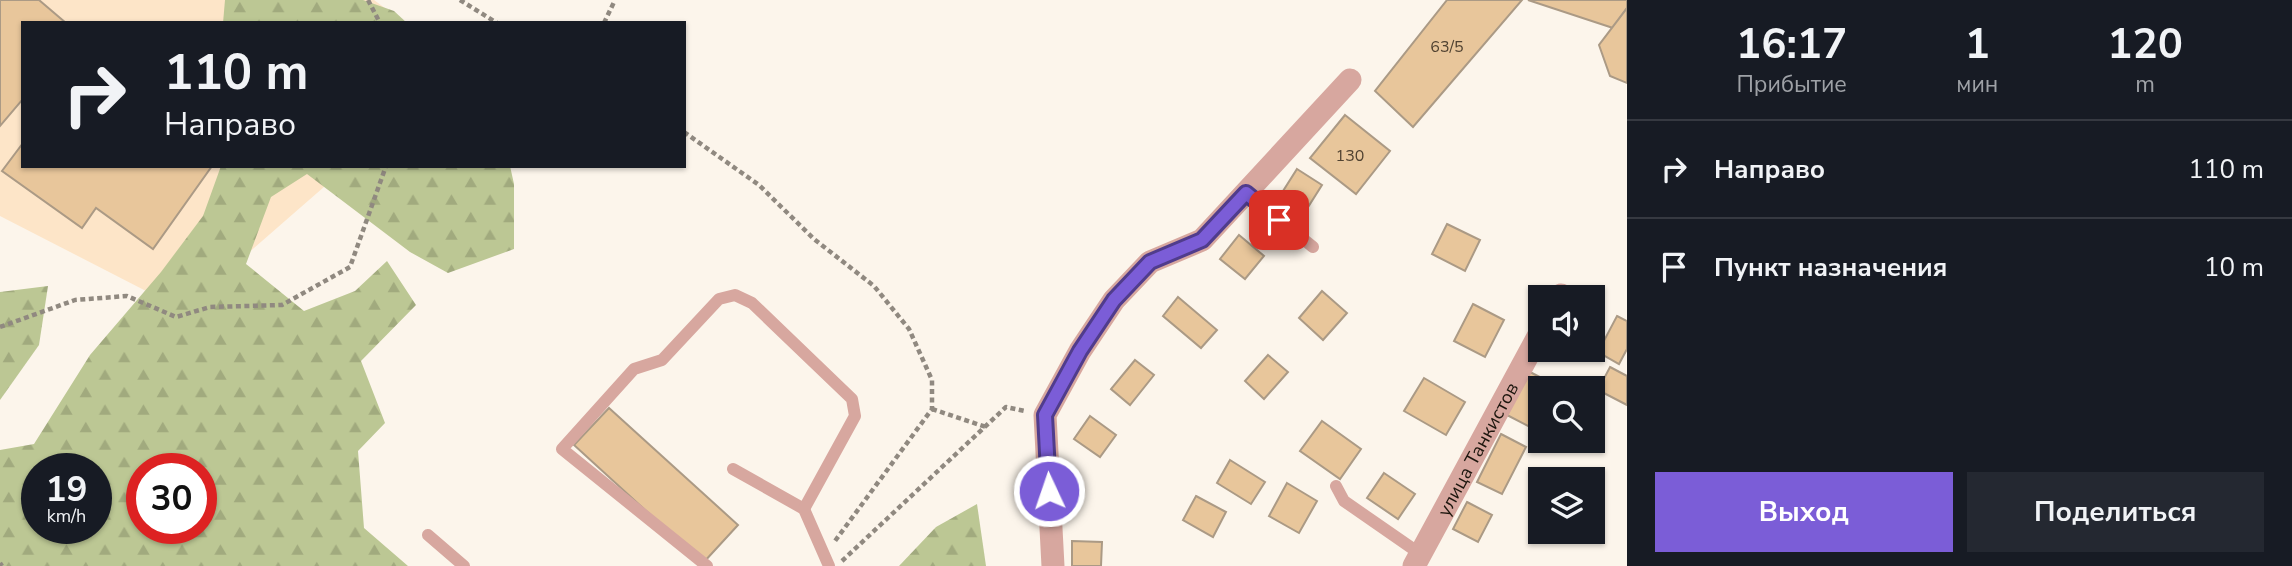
<!DOCTYPE html>
<html lang="ru">
<head>
<meta charset="utf-8">
<style>
	body { margin:0; font-family:"Nunito Sans",sans-serif; background:#242831; color:#f1f3f6; height:100vh; display:flex; flex-direction:column; font-size:26px; white-space:nowrap }
	* { box-sizing:border-box; margin:0 }
	p { font-size:23px; color:#9ea1a6 }
	.icon { flex:none; width:38px; height:38px; fill:none; stroke:currentColor; stroke-width:2; stroke-linecap:round; stroke-linejoin:round }
	.map { position:relative; flex:1; overflow:hidden }
	.drawer { display:flex; flex-direction:column; background:#171b24; width:665px }
	.drawer>* { flex:none }
	.hud { position:absolute; left:21px; top:21px; width:665px; height:147px; border-radius:0px; box-shadow:0 2px 5px #0004; background:#171b24; color:#f1f3f6; overflow:hidden }
	.fabs { position:absolute; left:1528px; top:285px; display:grid; gap:14px }
	.fabs a { display:grid; place-items:center; width:77px; height:77px; border-radius:0px; background:#171b24; box-shadow:0 2px 5px #0004; font-size:35px }
	.speed { position:absolute; left:21px; top:453px; display:flex; gap:14px; font-size:35px; font-weight:700; text-align:center }
	.speed>* { display:grid; place-content:center; width:91px; height:91px; border-radius:50%; background:#171b24; box-shadow:0 2px 5px #0004; line-height:1 }
	.speed small { font-size:18px; font-weight:400 }
	.speed .limit { border:10px solid #d22; background:#fff; color:#111 }
	.pin { position:absolute; display:grid; place-items:center; width:60px; height:60px; color:#fff; margin:-30px; border-radius:14px; box-shadow:0 4px 10px #0006 }
	.me { position:absolute; width:77px; margin:-38px; rotate:357deg; stroke-linejoin:round; filter:drop-shadow(0 0 5px #0008) }
	.turn { display:flex; align-items:center; gap:24px; height:147px; padding:0 28px; font-size:32px }
	.turn .icon { width:91px; height:91px; stroke-width:2.5 }
	.turn b { display:block; font-size:49px; line-height:60px }
	.eta { display:flex; justify-content:space-evenly; align-items:center; height:119px; text-align:center }
	.eta b { font-size:42px; font-weight:700; line-height:49px }
	.button { display:flex; gap:14px; margin-top:auto; padding:14px 28px }
	.button a { flex:1; height:80px; border-radius:0px; background:#7b5dd7; color:#fff; font-size:28px; font-weight:700; line-height:80px; text-align:center }
	.button a+a { background:#242831; color:#f1f3f6 }
	ul { padding:0; list-style:none }
	li { display:flex; align-items:center; gap:21px; height:98px; padding:0 28px; border-top:2px solid #363941 }
	li div { flex:1 }
	li b { display:block; font-size:26px }
	li em { font-style:normal }
	main { display:flex; flex:1; min-height:0 }
	.map>svg:first-child { display:block }
	.built { fill:#fde5c8 }
	.forest { fill:url(#forest-firs); fill-rule:evenodd }
	.building { fill:#e8c69b; stroke:#ab9a85; stroke-width:2 }
	.lines { fill:none; stroke-linecap:round; stroke-linejoin:round }
	.path { stroke:#908980; stroke-width:4.5; stroke-dasharray:5 3.5; stroke-linecap:butt }
	.service { stroke:#d7a79f; stroke-width:12 }
	.minor { stroke:#d7a79f; stroke-width:23 }
	.route-casing { stroke:#503c8c; stroke-width:18 }
	.route { stroke:#7b5dd7; stroke-width:12 }
	.labels { text-anchor:middle; stroke-width:6; stroke-linejoin:round; paint-order:stroke }
	.number-label { font-size:16px; fill:#504231 }
	.street-label { font-size:19px; fill:#1d160e; stroke:#fff }
</style>
</head>
<body>
<main>
<div class="map">
<svg width="1627" height="566" viewBox="0 0 1627 566">
	<defs>
		<pattern id="forest-firs" width="22" height="20" patternUnits="userSpaceOnUse" patternTransform="scale(1.75)"><rect width="22" height="20" fill="#bcc794"/><path d="M5 1l3.5 6h-7zM16 11l3.5 6h-7z" fill="#a1aa7e"/></pattern>
	</defs>
	<rect width="100%" height="100%" fill="#fcf5eb"/>
	<path class="built" d="M0,0H374L405,23H23V166H348L183,310L0,216Z"/>
	<g class="forest">
		<path d="M225,0H363L394,11L407,23H223Z"/>
		<path d="M221,166H510L514,184V249L448,273L410,252L307,174L271,197L246,264L304,311L355,291L387,261L416,305L361,361L385,423L358,451L364,528L408,566H0V450L34,444L90,355L161,272L203,216ZM37,469H96V528H37ZM142,469H201V528H142Z"/>
		<path d="M48,286L39,345L0,400V292Z"/>
		<path d="M977,504L986,566H899L936,527Z"/>
	</g>
	<g class="building">
		<path d="M0,0H39L66,23H23V99L0,126Z"/>
		<path d="M1447,0H1522L1413,127L1375,91Z"/>
		<path d="M1528,0H1627V8L1613,28Z"/>
		<path d="M1627,8V83L1610,76L1599,45Z"/>
		<path d="M1345,115L1390,151L1356,194L1310,158Z"/>
		<path d="M23,143V166H212L153,249L96,208L82,228L2,171Z"/>
		<path d="M1297,169L1322,185L1303,215L1278,199Z"/>
		<path d="M1447,224L1480,240L1465,271L1432,254Z"/>
		<path d="M1239,235L1264,256L1245,279L1220,259Z"/>
		<path d="M1322,291L1347,313L1323,340L1299,318Z"/>
		<path d="M1178,297L1217,330L1201,348L1163,316Z"/>
		<path d="M1473,304L1504,320L1485,357L1454,341Z"/>
		<path d="M1617,316L1627,321V349L1619,364L1598,352Z"/>
		<path d="M1268,355L1288,372L1264,399L1245,381Z"/>
		<path d="M1135,360L1154,375L1130,405L1111,389Z"/>
		<path d="M1610,367L1627,376V405L1598,390Z"/>
		<path d="M1528,371L1561,388H1540V432L1505,414Z"/>
		<path d="M1424,378L1465,402L1446,435L1404,411Z"/>
		<path d="M609,408L738,525L703,563L574,445Z"/>
		<path d="M1090,416L1116,435L1100,457L1074,439Z"/>
		<path d="M1322,421L1361,449L1340,479L1300,451Z"/>
		<path d="M1501,434L1526,447L1502,494L1477,482Z"/>
		<path d="M1230,460L1265,482L1251,504L1217,483Z"/>
		<path d="M1384,473L1415,494L1398,519L1367,498Z"/>
		<path d="M1287,483L1317,501L1299,533L1269,516Z"/>
		<path d="M1196,496L1226,512L1213,537L1183,520Z"/>
		<path d="M1467,502L1492,515L1478,542L1453,529Z"/>
		<path d="M1072,541L1102,542L1101,566H1072Z"/>
	</g>
	<g class="lines">
		<g class="path">
			<path d="M368,0L380,23"/>
			<path d="M460,0L497,23"/>
			<path d="M604,23L615,0"/>
			<path d="M684,132L759,185L814,239L874,286L909,329L932,380V409L835,541"/>
			<path d="M0,327L75,300L127,296L176,317L210,307L282,305L350,267L386,166"/>
			<path d="M932,409L986,427"/>
			<path d="M842,561L1006,407L1025,411"/>
			<path d="M0,563L2,566"/>
		</g>
		<g class="service">
			<path d="M1246,193L1313,247"/>
			<path d="M733,469L804,509L829,566"/>
			<path d="M1336,486L1344,501L1419,553"/>
			<path d="M428,535L464,566"/>
			<path d="M707,566L562,449L634,369L662,360L719,299L735,295L752,303L852,399L855,416L804,509"/>
		</g>
		<g class="minor">
			<path d="M1560,298L1561,295"/>
			<path d="M1053,566L1045,415L1080,351L1114,300L1150,262L1202,240L1350,80"/>
			<path id="s1" d="M1414,566L1540,333"/>
		</g>
	</g>
	<g class="lines">
		<defs>
			<path id="route" d="M1049,491L1045,415L1080,351L1114,300L1150,262L1202,240L1246,193L1279,220"/>
		</defs>
		<use href="#route" class="route-casing"/>
		<use href="#route" class="route"/>
	</g>
	<g class="labels">
		<g class="number-label">
			<text x="1447" y="52">63/5</text>
			<text x="1350" y="161">130</text>
		</g>
		<g class="street-label">
			<text dy="7" stroke="none"><textPath href="#s1" startOffset="133">улица Танкистов</textPath></text>
		</g>
	</g>
</svg>
<div class="fabs">
<a><svg class="icon" aria-label="sound" viewBox="0 0 24 24"><path d="M4 9h4l5-4v14l-5-4H4zM17 9q2 3 0 6"/></svg></a>
<a><svg class="icon" aria-label="search" viewBox="0 0 24 24"><circle cx="10" cy="10" r="6"/><path d="M15 15l6 6"/></svg></a>
<a><svg class="icon" aria-label="layers" viewBox="0 0 24 24"><path d="M12 4l9 5-9 5-9-5zM3 14l9 5 9-5"/></svg></a>
</div>
<div class="speed"><div>19<small>km/h</small></div><div class="limit">30</div></div>
<div class="pin" style="left:1279px;top:220px;background:#d93025"><svg class="icon" aria-label="arrive" viewBox="0 0 24 24"><path d="M6 21V4h12l-3 4 3 4H6"/></svg></div>
<svg class="me" style="left:1049px;top:491px" viewBox="-20 -20 40 40"><circle r="17" fill="#7b5dd7" stroke="#fff" stroke-width="3"/><path d="M0-11L8 9 0 5-8 9z" fill="#fff"/></svg>
<div class="hud">
<div class="turn"><svg class="icon" aria-label="right" viewBox="0 0 24 24"><path d="M7 20v-9h11M14 6l5 5-5 5"/></svg><div><b>110 m</b>Направо</div></div>
</div>
</div>
<section class="drawer">
<div class="eta">
<div><b>16:17</b><p>Прибытие</p></div>
<div><b>1</b><p>мин</p></div>
<div><b>120</b><p>m</p></div>
</div>
<ul>
<li><svg class="icon" aria-label="right" viewBox="0 0 24 24"><path d="M7 20v-9h11M14 6l5 5-5 5"/></svg><div><b>Направо</b></div><em>110 m</em></li>
<li><svg class="icon" aria-label="arrive" viewBox="0 0 24 24"><path d="M6 21V4h12l-3 4 3 4H6"/></svg><div><b>Пункт назначения</b></div><em>10 m</em></li>
</ul>
<div class="button"><a>Выход</a><a>Поделиться</a></div>
</section>
</main>
</body>
</html>
